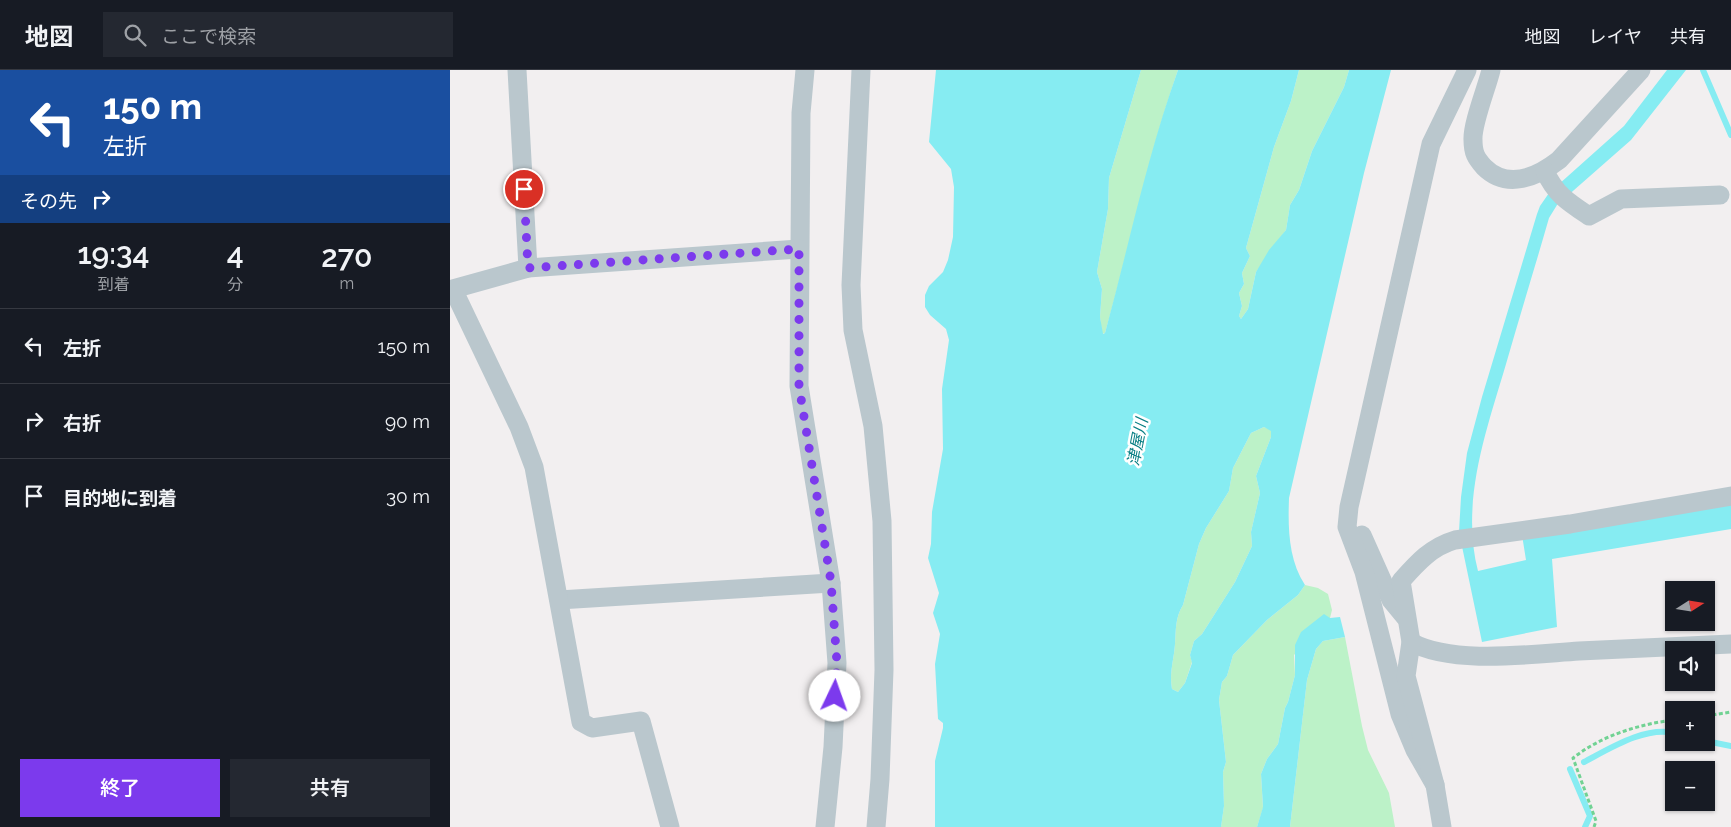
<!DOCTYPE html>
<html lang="ja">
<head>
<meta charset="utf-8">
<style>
	body { margin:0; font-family:Raleway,"Noto Sans JP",sans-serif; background:#242831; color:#f1f3f6; height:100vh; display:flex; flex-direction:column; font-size:19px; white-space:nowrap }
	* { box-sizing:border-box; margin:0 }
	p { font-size:16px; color:#9ea1a6 }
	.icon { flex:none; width:28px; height:28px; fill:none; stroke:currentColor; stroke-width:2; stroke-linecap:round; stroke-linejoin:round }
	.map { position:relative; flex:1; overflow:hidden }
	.details { display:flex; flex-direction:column; background:#171b24; width:450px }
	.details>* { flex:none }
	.banner { background:#1a4fa0; color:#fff; overflow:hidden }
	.needle { width:32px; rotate:78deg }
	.tools { position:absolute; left:1215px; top:511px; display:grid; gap:10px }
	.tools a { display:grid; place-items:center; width:50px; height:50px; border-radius:0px; background:#171b24; box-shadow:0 1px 4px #0004; font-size:25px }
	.pin { position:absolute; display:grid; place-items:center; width:42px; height:42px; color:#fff; margin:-21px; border:2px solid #fff; border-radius:50%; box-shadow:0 1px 5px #0007 }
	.me { position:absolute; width:55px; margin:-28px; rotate:3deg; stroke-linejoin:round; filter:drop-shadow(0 0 4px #0008) }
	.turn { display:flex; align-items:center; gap:18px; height:105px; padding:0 20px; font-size:22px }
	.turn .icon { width:65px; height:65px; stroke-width:2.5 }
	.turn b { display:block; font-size:35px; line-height:42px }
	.then { display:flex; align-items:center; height:48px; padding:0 20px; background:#0003; gap:10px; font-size:19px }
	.eta { display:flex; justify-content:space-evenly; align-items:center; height:85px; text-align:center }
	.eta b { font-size:30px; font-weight:600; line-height:35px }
	.button { display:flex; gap:10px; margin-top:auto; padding:10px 20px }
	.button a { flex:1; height:58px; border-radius:0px; background:#7c3aed; color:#fff; font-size:20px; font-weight:600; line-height:58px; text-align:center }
	.button a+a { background:#242831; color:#f1f3f6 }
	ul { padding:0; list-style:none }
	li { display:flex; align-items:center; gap:15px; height:75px; padding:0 20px; border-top:1px solid #363941 }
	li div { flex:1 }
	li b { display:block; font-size:19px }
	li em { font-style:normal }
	header { display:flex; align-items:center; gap:30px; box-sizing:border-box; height:70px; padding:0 25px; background:#171b24; border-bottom:1px solid #363941 }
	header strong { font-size:24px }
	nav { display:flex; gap:28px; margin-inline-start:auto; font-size:18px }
	.search { width:350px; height:45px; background:#242831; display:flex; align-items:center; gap:12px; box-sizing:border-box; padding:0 18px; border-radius:0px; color:#9ea1a6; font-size:19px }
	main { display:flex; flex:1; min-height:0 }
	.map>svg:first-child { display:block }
	.green { fill:#bcf2c8 }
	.water { fill:#86ecf2; fill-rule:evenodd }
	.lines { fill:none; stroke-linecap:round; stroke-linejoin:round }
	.stream { stroke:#86ecf2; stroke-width:6 }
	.path { stroke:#71d293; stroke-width:3; stroke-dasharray:4 2.5; stroke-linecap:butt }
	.street { stroke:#bac7cd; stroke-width:19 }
	.route { stroke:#7c3aed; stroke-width:9; stroke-dasharray:0 16.2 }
	.labels { text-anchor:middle; stroke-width:5; stroke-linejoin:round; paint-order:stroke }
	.water-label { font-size:16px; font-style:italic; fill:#077e83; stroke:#fff }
</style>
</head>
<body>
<header>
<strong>地図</strong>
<div class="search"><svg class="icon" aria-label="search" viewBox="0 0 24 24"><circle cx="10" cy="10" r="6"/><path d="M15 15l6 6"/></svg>ここで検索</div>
<nav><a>地図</a><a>レイヤ</a><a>共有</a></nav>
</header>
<main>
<section class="details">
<div class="banner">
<div class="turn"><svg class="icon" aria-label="left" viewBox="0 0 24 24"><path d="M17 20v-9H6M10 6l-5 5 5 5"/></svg><div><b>150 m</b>左折</div></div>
<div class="then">その先<svg class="icon" aria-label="right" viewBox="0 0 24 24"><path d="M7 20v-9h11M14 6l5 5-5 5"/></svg></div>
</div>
<div class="eta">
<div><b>19:34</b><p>到着</p></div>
<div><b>4</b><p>分</p></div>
<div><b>270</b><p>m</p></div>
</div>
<ul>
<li><svg class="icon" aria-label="left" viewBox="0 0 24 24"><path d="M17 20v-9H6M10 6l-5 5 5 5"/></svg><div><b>左折</b></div><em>150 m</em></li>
<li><svg class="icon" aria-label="right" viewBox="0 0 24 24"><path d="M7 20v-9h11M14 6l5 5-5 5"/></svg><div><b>右折</b></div><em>90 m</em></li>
<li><svg class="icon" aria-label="arrive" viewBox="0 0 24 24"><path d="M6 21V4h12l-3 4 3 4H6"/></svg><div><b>目的地に到着</b></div><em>30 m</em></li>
</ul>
<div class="button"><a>終了</a><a>共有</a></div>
</section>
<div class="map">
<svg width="1281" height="757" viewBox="0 0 1281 757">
	<rect width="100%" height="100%" fill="#f2eff0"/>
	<g class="green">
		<path d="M691,0H728C698,86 680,175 655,263L652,264L650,247L652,219L647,202L658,139L659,108Z"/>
		<path d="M849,0H899L894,17L862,81L849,120L840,135L836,160L806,202L798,239L791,249L789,246L792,236L789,223L794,214L792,203L800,186L796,178L824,77L841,31Z"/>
		<path d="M814,357L821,360V367L806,406L810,423L801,462L802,476L785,512L752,564L744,571L740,585L742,592L735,613L728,622L722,619C719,603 724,590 725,574C726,560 725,548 733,535L749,474L756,458L779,421L783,398L801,363Z"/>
		<path d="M855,515L868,518L878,524L882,540L880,548L844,585L845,605L838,632L835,638L828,674L817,689L811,704L813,738L807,757H771L774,736L773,702L776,692L769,630L772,612L777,606L783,585L817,550L848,525Z"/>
		<path d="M895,567L912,656L918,680L939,723L945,757H840L857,610L866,579L873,571Z"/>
	</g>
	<g class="water">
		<path d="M486,0H691L659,108L658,139L647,202L652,219L650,247L653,264L655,263C679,175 697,86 728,0H849L841,31L824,77L796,178L800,186L792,203L794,214L789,223L792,236L789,246L791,249L798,239L806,202L819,180L836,160L840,135L849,120L862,81L894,17L899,0H941L914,103L839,428C838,457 838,489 855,515L848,525L817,550L783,585L777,606L772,612L769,630L776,692L773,702L774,736L771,757H485V691L493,658V653L488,649L485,594L490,564L483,543L489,523L478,488L481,474L482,442L493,379L492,319L499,270L496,259L480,245L475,237V225L479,216L493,202L498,190L503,167L504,117L501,99L479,72ZM814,357L821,361V367L806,406L810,423L801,462L802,476L785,512L752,564L744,571L740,585L742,593L735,613L728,622L722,619C719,603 724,590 725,574C726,560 725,548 733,535L749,474L756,458L779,421L783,398L801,363Z"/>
		<path d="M1217,0H1236L1181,70L1107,135L1099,148C1085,197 1070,245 1056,294C1037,359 1010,431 1028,501L1076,490L1072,465L1281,432V459L1102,489L1107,557L1032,572L1009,462L1011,427L1017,383L1032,327L1087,144L1090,136L1099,123L1174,56Z"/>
		<path d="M874,544L880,548L890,547L895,567L873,571L866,579L857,610L840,757H807L813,737L811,704L817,689L828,674L835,638L838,632L845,605V575L851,562Z"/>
	</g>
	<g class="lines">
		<g class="stream">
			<path d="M1253,0L1281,65"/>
			<path d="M1256,671L1281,676"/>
			<path d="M1134,692C1159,679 1195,656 1224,663"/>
			<path d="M1120,699L1140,746L1135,757"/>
		</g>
		<g class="path">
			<path d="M1256,646L1281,642"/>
			<path d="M1144,757L1146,751L1123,688C1151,666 1189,654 1224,650"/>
		</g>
		<g class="street">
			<path d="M67,0L78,198"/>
			<path d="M355,0L351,43L349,316L381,513L387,593L383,677L375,757"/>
			<path d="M411,0L401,215L403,260L423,356L432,451L434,600L430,709L426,757"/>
			<path d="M1041,0C1037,17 1022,54 1023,70C1023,83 1026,88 1034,97C1057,120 1087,107 1109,90L1191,0"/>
			<path d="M1095,101C1105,124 1118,132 1139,146L1171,129L1270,125"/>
			<path d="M912,465L941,530L955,547"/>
			<path d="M109,530L381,513"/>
			<path d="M961,572C1002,595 1082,584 1129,581C1180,579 1230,576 1281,574"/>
			<path d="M985,715L965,680L950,644L914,502L897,457L899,437L981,74L1017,0"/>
			<path d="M220,757L191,651L142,658L131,652L84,397L69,357L3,219L78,198L349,179"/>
			<path d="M992,757L985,715L956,606L961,572L951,511C967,493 981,477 1005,470L1120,454L1281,426"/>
		</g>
	</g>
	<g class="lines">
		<path class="route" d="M74,119L78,198L349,179V316L381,512L387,593L385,626"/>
	</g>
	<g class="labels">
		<g class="water-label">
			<text transform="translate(687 372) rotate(-79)" y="6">津屋川</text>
		</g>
	</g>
</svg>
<div class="tools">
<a><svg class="needle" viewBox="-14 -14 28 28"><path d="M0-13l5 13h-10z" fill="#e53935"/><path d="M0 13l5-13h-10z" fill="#9ea1a6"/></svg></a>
<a><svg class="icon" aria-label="sound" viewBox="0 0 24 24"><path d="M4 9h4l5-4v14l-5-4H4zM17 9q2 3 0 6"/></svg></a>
<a>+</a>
<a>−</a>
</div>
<div class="pin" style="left:74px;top:119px;background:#d93025"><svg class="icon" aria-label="arrive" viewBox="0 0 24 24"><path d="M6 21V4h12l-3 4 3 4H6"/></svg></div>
<svg class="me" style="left:385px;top:626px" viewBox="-20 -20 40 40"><circle r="19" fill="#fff"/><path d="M0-13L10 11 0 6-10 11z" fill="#7c3aed"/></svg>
</div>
</main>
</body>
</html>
